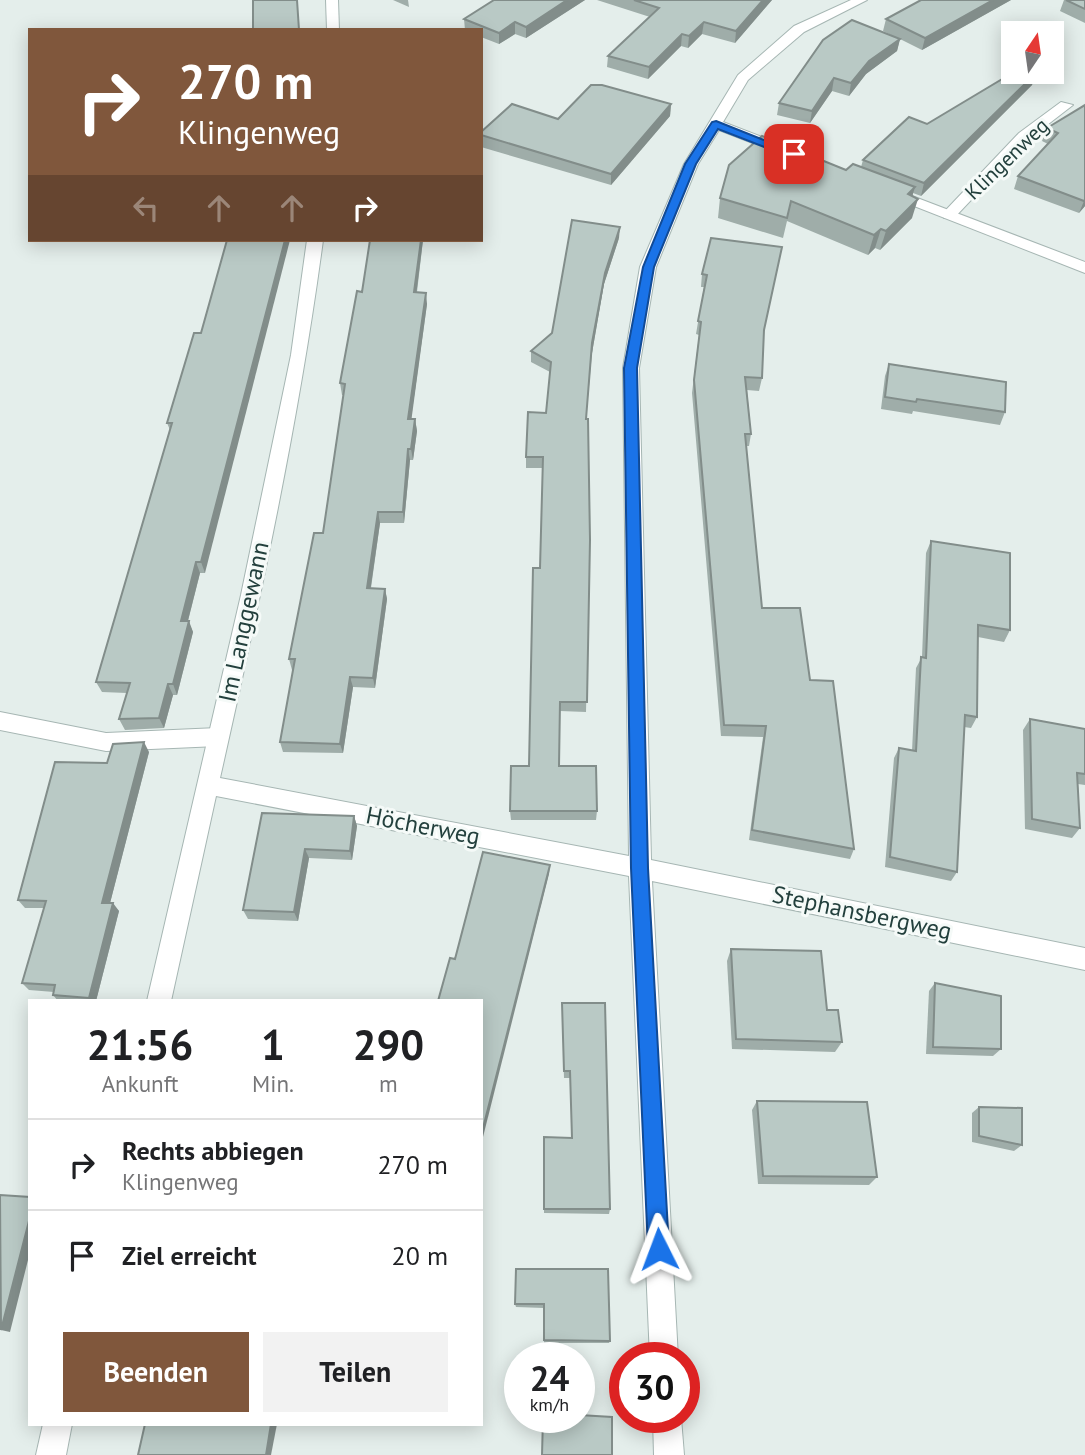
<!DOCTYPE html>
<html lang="de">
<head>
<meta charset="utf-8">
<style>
	body { margin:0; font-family:"PT Sans",sans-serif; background:#f2f2f2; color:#202124; height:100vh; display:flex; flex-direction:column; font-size:26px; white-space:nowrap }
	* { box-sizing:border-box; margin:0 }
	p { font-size:23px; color:#757577 }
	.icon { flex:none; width:38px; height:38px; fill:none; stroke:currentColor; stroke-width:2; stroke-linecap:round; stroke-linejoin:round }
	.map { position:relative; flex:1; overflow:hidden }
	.details { position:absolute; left:28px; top:999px; width:455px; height:427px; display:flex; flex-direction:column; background:#fff; border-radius:0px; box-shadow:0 4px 18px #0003 }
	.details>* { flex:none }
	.guide { position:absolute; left:28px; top:28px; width:455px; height:214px; border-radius:0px; box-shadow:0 4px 18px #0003; background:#80573c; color:#fff; overflow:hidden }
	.needle { width:46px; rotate:13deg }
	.controls { position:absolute; left:1001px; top:21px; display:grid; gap:14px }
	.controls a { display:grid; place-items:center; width:63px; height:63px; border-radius:0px; background:#fff; box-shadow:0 4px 18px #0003; font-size:35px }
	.speed { position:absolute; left:504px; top:1342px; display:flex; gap:14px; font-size:35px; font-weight:700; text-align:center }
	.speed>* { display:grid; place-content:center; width:91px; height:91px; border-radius:50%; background:#fff; box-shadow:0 4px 18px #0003; line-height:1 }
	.speed small { font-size:18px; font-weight:400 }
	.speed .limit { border:10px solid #d22; background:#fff; color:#111 }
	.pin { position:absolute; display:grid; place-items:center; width:60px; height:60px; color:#fff; margin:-30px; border-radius:14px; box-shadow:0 4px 10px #0006 }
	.me { position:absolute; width:77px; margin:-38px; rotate:357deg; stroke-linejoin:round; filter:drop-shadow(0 0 5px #0008) }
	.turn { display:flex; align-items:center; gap:24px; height:147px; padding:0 35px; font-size:32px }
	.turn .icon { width:91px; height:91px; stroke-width:2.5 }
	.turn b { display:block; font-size:49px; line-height:60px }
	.lanes { display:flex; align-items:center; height:66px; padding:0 35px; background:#0003; justify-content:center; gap:35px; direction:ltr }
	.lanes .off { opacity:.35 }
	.eta { display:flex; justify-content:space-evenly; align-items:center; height:119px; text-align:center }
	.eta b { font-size:42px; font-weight:700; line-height:49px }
	.button { display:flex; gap:14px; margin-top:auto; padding:14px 35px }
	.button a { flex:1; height:80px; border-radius:0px; background:#80573c; color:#fff; font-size:28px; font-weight:700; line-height:80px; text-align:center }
	.button a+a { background:#f2f2f2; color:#202124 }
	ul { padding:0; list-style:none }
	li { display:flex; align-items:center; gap:21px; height:91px; padding:0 35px; border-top:2px solid #e0e0e0 }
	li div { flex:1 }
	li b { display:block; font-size:26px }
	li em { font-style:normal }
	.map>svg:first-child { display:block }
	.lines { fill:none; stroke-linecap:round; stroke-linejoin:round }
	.service-casing { stroke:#a6b6b3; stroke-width:2 }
	.minor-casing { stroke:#a6b6b3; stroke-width:2 }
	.service { fill:#fff; fill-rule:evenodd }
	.minor { fill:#fff; fill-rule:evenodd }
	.wall { fill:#9fada9 }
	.shaded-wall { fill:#828d8a }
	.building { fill:#b9c9c5; stroke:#828d8a; stroke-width:2 }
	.route { fill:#1a73e8; stroke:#114b97; stroke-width:2 }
	.labels { text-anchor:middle; stroke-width:6; stroke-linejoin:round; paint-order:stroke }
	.far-street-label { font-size:21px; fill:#23403d; stroke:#f5faf8 }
	.street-label { font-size:24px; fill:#23403d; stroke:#f5faf8 }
</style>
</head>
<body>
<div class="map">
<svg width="1085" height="1455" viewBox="0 0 1085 1455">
	<rect width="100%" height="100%" fill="#e4eeeb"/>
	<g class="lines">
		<defs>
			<g id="service">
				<path d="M1061,102L1073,105L1029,139L954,218H944V212L1019,133Z"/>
				<path d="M0,712L106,733L218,728L225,731L229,737L225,743L218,746L106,751L0,730Z"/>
			</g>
			<g id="minor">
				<path d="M326,0H338L339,30H327Z"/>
				<path d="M851,0H867L804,32L748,80L723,122L788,147V153H778L719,130L698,164L656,267L639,368L651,860L1085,948V970L652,881L678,1358H650L629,876L216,796L171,1001H147L241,595L291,355L307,240H323C299,421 260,600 220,778L629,856L623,368L640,267L684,164L738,75L794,26Z"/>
				<path d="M891,188L1085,262V273L886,195L884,192Z"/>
				<path d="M653,1418H681L684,1455H654Z"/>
				<path d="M43,1424H72L66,1455H36Z"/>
			</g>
		</defs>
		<use href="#service" class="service-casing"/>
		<use href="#minor" class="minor-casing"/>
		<use href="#service" class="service"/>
		<use href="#minor" class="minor"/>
	</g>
	<g class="wall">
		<path d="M393,0H408L409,7Z"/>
		<path d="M494,0H585L526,38L515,34L499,44L481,37V30H465L464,19Z"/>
		<path d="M597,0H772L735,43L702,34L688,48L681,46L648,79L607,67L608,56L650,17Z"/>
		<path d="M921,0H1011L922,50L900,39L897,51L866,74L849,96L832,91L810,123L777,115L779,103L895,37L883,31L886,19Z"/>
		<path d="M1064,0H1085V23L1060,11Z"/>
		<path d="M1036,73L1032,85L921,196L913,193L912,218L880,250L875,248L868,255L787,221L783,238L718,218L720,198L861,167L863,160L927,124Z"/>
		<path d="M671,104L670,116L611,185L481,147V132L558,119Z"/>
		<path d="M1085,105V206L1079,213L1014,189L1018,176L1048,144L1042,141L1047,128Z"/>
		<path d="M619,238L604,284L592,353L586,419L590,540L586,712L560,711L559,766L597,811L596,820H511L510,811L529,766L540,568L543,468H526V457L546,413L550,372L531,362V351L552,333Z"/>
		<path d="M711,238L764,331L762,378L759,391L747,390L751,434L749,446H746L762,608L810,680L854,849L850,859L749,840L763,737L721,736L692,393L699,335L696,334L704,287H701L702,274Z"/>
		<path d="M423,240L417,292L427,304L411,419H415L417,431L413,460H410L404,523H380L371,588L385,589L387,599L375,688L353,687L343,753L283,752L280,742L293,670H292L289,659L323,533L344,395H342L340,383L362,292Z"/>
		<path d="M201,333L205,573H200L188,621L193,632L177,695H173L164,728L125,730L119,719L127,693L102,692L96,682L170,430L167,423Z"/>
		<path d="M889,364L1005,412L1000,425L913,411L912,414L881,409L885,376Z"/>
		<path d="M931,541L1010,630L1004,642L978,637L977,717L971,728L964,727L957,872L951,881L885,867L894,758L899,748L912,751L916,668L922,657L926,553Z"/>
		<path d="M1030,719L1085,729V785L1078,784L1080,828L1072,838L1025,829L1023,730Z"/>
		<path d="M149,752L110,903L119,911L96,1001H58L53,995L54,992L29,990L22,983L44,908H25L18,900L107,763Z"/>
		<path d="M262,813L354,816L357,826L352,860L309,858L298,921L248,919L243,910Z"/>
		<path d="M731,949L842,1042L835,1052L732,1049L727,961Z"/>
		<path d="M935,983L1001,1049L993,1056L926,1054L929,991Z"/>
		<path d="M562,1011L610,1209L609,1214L544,1213V1137L572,1138L570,1078H564Z"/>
		<path d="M757,1101L877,1177L869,1185L758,1184L752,1110Z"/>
		<path d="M979,1107L1022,1145L1014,1151L972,1142V1113Z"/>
		<path d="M608,1269L610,1341L609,1343H544V1308L516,1307L515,1304Z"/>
	</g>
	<g class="shaded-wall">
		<path d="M567,0H585L526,38V27Z"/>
		<path d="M763,0H772L735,43L736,31Z"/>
		<path d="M993,0H1011L922,50L925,38Z"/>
		<path d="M515,22V34L499,44V33Z"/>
		<path d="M704,22L702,34L688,48L689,36Z"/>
		<path d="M682,34L681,46L648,79L649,67Z"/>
		<path d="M900,39L897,51L866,74L849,96L851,83L869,61Z"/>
		<path d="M1036,73L1032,85L921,196L924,183Z"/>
		<path d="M834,78L832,91L810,123L812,111Z"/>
		<path d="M671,104L670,116L611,185V174Z"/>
		<path d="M915,187L909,207L908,194Z"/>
		<path d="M918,199L912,218L880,250L886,231Z"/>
		<path d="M1085,200V206L1079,213L1084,201Z"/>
		<path d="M620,227L619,238L604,284L592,353V343L605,273Z"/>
		<path d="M881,229L875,248L868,255L874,235Z"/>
		<path d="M285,240H290L205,573L201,562Z"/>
		<path d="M421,240H423L415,304L414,292Z"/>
		<path d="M426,293L427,304L410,430L408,419Z"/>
		<path d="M415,419L417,431L413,460L411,449Z"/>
		<path d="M408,449L410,460L404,523L403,512Z"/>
		<path d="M378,512L380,523L369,599L367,588Z"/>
		<path d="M196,562L200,573L185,632L181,621Z"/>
		<path d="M385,589L387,599L375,688L373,678Z"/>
		<path d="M189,621L193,632L177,695L173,684Z"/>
		<path d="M350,677L353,687L343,753L340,744Z"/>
		<path d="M168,684L173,695L164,728L159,718Z"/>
		<path d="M144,742L149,752L108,911L102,903Z"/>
		<path d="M354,816L357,826L352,860L350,851Z"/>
		<path d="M305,849L309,858L298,921L294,912Z"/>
		<path d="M550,865L549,874L481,1145V1136Z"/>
		<path d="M113,903L119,911L96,1001H92L89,998Z"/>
		<path d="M30,1217V1252L10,1332L1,1330Z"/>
		<path d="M271,1424H277L271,1455H266Z"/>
	</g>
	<g class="building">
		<path d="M253,0H297L299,30H253Z"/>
		<path d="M494,0H567L526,27L515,22L499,33L464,19Z"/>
		<path d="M634,0H763L736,31L704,22L689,36L682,34L649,67L608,56L659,8Z"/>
		<path d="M921,0H993L925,38L886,19Z"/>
		<path d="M1066,0H1085V9Z"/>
		<path d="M852,20L900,39L869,61L851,83L834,78L812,111L779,103L823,40Z"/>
		<path d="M1014,72H1035L1036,73L924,183L863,160L909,117L927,124Z"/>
		<path d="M591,85H602L671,104L611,174L481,135V132L512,104L558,119Z"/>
		<path d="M1085,105V200L1084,201L1018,176L1058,133L1047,128Z"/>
		<path d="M762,136L846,170L853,164L915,187L908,194L918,199L886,231L881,229L874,235L791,201L787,218L720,198L729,165Z"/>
		<path d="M572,220L620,227L605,273L592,343L586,419H588L590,540L587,702H560L559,766H596L597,811H510L511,766H529L533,568H540L543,457H526L528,412L546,413L551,362L531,351L552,333Z"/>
		<path d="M711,238L782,247L764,330L762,378L745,377L751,434H745L762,608H800L810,680L833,681L854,849L752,830L766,726L724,725L694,380L701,322L698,321L707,275L702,274Z"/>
		<path d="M227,240H285L201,562H196L181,621H189L173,684H168L159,718L119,719L130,683L96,682L172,423H167L194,333H201Z"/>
		<path d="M370,240H421L414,292L426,293L408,419H415L411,449H408L403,512H378L367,588L385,589L373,678L350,677L340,744L280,742L295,659H289L314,533H323L345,384L340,383L357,291L362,292Z"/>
		<path d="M889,364L1006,382L1005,412L917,399L916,402L885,397Z"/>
		<path d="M931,541L1010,553V630L978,625L977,717L965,715L957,872L890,857L899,748L916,751L921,657L926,658Z"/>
		<path d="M1030,719L1085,729V774L1077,773L1080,828L1032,819Z"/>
		<path d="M144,742L102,903H113L89,998L53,995L55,985L22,983L46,901L18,900L55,762L107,763L113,744Z"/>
		<path d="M262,813L354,816L350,851L305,849L294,912L243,910Z"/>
		<path d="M483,852L550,865L481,1136V1001H438L450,958L455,959Z"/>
		<path d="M731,949L821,951L827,1010H838L842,1042L736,1039Z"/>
		<path d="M935,983L1001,996V1049L933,1047Z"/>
		<path d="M562,1003H605L610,1209H544V1137L572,1138L570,1071H564Z"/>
		<path d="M757,1101L867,1102L877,1177L763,1176Z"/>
		<path d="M979,1107L1022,1108V1145L979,1136Z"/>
		<path d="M0,1195L30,1197V1217L1,1330Z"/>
		<path d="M516,1269H608L610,1341L544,1340V1304H515Z"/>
		<path d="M579,1415L612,1417V1455H542L543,1418H579Z"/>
		<path d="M145,1424H271L266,1455H138Z"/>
	</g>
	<path class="route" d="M716,121L799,154L790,157L718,129L696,164L654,267L637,368L648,868L669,1249L666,1256L659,1259L651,1256L648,1249L631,868L624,368L643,267L685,164L712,122Z"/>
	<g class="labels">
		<g class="far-street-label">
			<text transform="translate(1007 159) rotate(-44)" y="7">Klingenweg</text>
		</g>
		<g class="street-label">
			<text transform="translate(244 622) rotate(-78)" y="8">Im Langgewann</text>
			<text transform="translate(423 826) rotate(11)" y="8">Höcherweg</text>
			<text transform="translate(862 913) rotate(12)" y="8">Stephansbergweg</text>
		</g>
	</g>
</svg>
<div class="controls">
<a><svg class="needle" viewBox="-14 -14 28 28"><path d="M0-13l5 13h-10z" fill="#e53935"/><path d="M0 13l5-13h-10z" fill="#757577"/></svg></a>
</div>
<div class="speed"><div>24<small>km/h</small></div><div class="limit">30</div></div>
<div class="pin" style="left:794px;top:154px;background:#d93025"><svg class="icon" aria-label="arrive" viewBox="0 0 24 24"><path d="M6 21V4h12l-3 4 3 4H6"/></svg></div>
<svg class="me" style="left:659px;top:1249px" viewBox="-20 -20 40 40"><path d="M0-17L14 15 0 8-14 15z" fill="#1a73e8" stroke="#fff" stroke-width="4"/></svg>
<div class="guide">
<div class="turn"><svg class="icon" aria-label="right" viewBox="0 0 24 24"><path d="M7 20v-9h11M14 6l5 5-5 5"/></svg><div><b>270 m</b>Klingenweg</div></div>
<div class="lanes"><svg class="icon off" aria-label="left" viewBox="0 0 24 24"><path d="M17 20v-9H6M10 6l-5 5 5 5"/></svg><svg class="icon off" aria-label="ahead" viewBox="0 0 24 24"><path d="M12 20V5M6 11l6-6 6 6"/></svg><svg class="icon off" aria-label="ahead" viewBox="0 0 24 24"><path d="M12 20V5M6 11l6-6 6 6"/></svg><svg class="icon" aria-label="right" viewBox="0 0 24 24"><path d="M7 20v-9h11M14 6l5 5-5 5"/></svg></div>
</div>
<section class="details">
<div class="eta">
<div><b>21:56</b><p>Ankunft</p></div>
<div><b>1</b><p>Min.</p></div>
<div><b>290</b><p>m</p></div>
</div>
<ul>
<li><svg class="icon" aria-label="right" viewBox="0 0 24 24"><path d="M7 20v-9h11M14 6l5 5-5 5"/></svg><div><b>Rechts abbiegen</b><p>Klingenweg</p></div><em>270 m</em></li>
<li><svg class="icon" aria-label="arrive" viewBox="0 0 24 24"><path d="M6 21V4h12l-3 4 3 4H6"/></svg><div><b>Ziel erreicht</b></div><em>20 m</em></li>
</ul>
<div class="button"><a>Beenden</a><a>Teilen</a></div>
</section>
</div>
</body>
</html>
